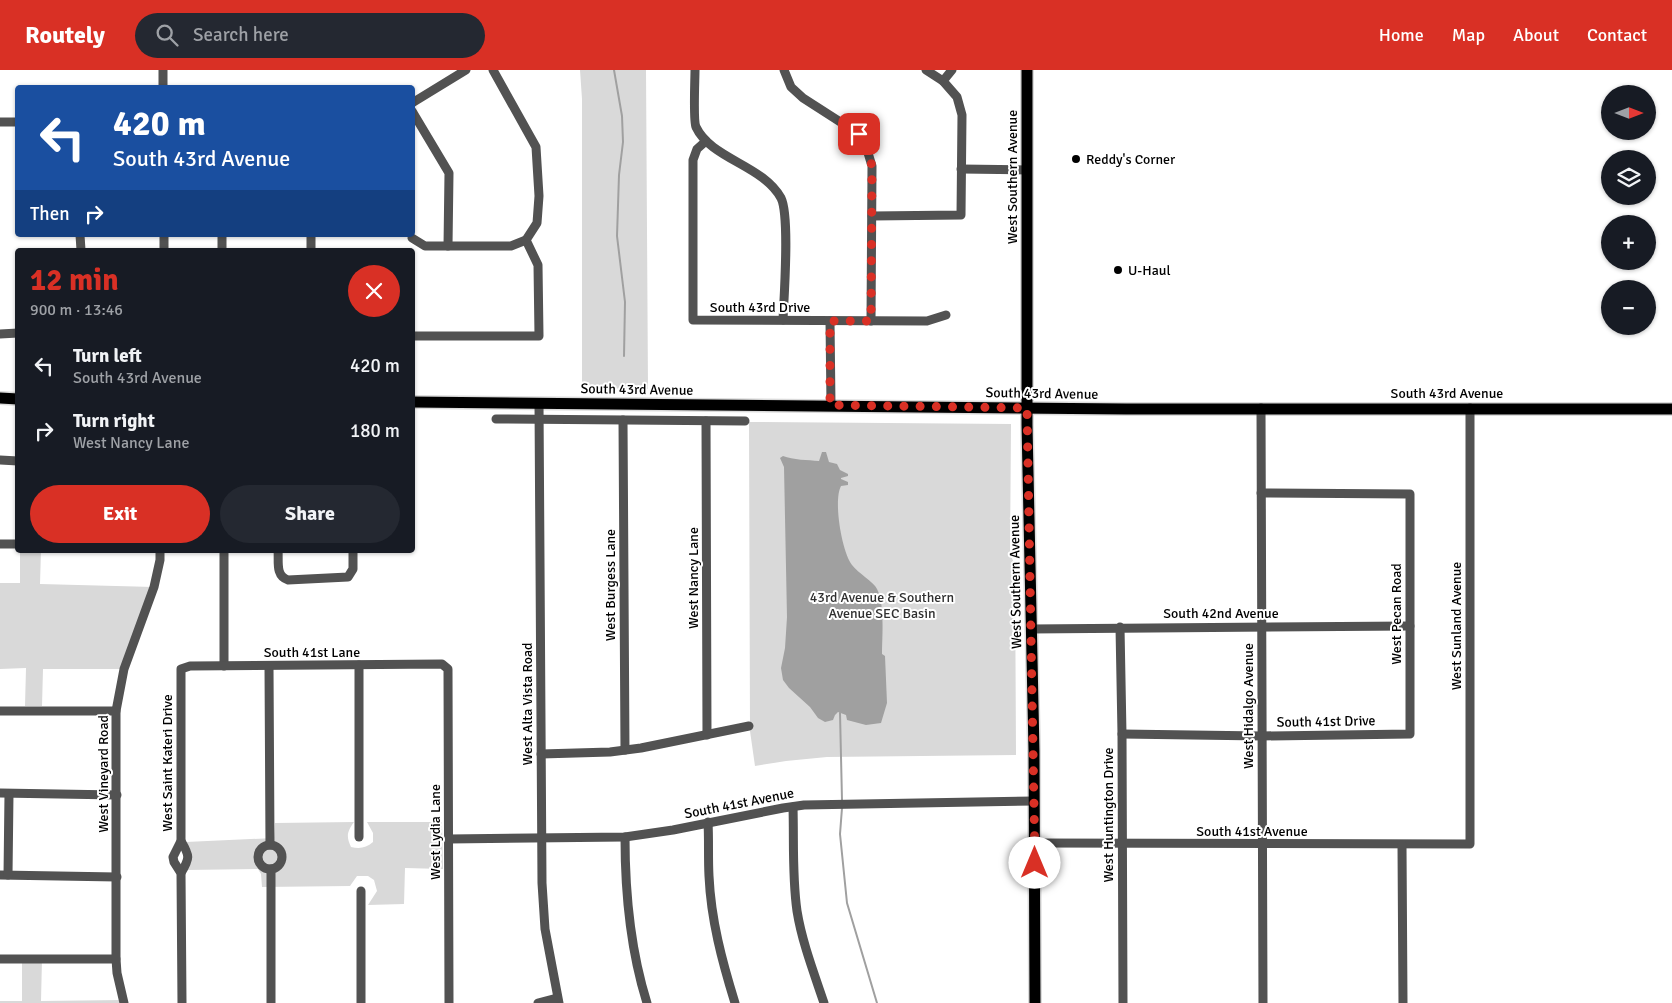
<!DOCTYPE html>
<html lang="en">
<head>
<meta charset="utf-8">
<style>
	body { margin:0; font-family:Signika,sans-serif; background:#242831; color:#f1f3f6; height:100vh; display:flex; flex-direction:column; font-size:19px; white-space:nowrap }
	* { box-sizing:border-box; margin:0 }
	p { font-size:16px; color:#9ea1a6 }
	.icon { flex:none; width:28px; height:28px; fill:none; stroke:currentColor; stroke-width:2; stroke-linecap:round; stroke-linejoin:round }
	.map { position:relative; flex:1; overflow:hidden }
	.side { position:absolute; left:15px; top:178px; width:400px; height:305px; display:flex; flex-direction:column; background:#171b24; border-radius:5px; box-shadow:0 1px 4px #0004 }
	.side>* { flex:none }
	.guide { position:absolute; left:15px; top:15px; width:400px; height:152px; border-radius:5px; box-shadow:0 1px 4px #0004; background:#1a4fa0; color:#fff; overflow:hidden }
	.needle { width:32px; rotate:90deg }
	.fabs { position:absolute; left:1601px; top:15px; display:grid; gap:10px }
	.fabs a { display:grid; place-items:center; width:55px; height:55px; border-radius:50%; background:#171b24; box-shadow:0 1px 4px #0004; font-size:25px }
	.pin { position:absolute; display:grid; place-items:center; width:42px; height:42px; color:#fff; margin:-21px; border-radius:10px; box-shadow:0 2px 8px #0006 }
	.me { position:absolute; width:55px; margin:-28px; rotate:0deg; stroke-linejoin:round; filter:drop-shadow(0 0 4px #0008) }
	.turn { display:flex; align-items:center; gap:18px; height:105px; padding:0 15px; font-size:22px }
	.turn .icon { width:65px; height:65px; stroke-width:2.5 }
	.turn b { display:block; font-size:35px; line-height:42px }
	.then { display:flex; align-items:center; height:48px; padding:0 15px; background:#0003; gap:10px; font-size:19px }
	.round { display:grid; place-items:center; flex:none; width:52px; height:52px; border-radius:26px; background:#242831 }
	.headline { display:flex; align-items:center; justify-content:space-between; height:85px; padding:0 15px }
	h1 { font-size:30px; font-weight:800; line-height:38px; color:#d93025 }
	.button { display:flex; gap:10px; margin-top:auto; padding:10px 15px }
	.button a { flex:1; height:58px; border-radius:30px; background:#d93025; color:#fff; font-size:20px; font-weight:800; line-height:58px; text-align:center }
	.button a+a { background:#242831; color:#f1f3f6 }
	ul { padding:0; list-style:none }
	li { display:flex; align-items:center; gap:15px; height:65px; padding:0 15px }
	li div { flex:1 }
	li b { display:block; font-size:19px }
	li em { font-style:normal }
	header { display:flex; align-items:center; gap:30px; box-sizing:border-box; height:70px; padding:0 25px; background:#d93025; color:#fff }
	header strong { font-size:24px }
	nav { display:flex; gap:28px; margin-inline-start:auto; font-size:18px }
	.search { width:350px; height:45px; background:#242831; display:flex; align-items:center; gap:12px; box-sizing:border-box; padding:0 18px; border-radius:28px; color:#9ea1a6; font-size:19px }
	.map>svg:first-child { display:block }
	.green { fill:#d9d9d9 }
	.water { fill:#a0a0a0 }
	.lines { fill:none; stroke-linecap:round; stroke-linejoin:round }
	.stream { stroke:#a0a0a0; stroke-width:2 }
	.major-casing { stroke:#dbdbdb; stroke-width:14 }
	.minor { stroke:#525252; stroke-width:9 }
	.major { stroke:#000; stroke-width:11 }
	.route { stroke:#d93025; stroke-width:9; stroke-dasharray:0 16.2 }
	.poi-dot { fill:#000; stroke:#fff; stroke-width:2 }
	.labels { text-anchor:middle; stroke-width:4; stroke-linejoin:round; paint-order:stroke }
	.poi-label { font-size:14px; fill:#000; stroke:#fff; text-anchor:start }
	.street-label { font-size:14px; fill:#000; stroke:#fff }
	.park-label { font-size:14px; fill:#303030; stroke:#fff }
</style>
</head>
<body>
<header>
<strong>Routely</strong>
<div class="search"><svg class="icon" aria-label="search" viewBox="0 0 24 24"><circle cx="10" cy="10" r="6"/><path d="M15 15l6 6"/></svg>Search here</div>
<nav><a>Home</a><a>Map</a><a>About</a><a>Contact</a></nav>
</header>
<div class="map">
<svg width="1672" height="933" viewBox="0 0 1672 933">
	<rect width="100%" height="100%" fill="#fff"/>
	<g class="green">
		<path d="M580,0H646L648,319L582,318V29Z"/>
		<path d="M749,352L1011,354L1010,483L1015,496L1016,685L827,687L786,691L755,696L750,661Z"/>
		<path d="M20,480H41L40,514L154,517L124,599H43L42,636H25L26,598L0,599V513H20Z"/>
		<path d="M354,752C347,762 346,766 351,777C360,779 366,778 373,772V763L367,752H442L443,799L405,798L404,834L368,835L377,821L374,810L368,806H357L350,816L262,817L261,804L258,799L186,800C192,788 194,784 186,772L274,768L275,753Z"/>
		<path d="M22,889H42L41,931L123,930L124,933H0V931H22Z"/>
	</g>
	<path class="water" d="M822,382H826L829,392L837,394L840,400L848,404V406L841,408V409L848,412V415L841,416C833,431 842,482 852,495C858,503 874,512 877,519C885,534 882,567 882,584L885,586L887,633L881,653L866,655L847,650L846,645L838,642L835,645L833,650L825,652L818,648L810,637L789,618L783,610L781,598L785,578L787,547L784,397L780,388L783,386C793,390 808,390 819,391Z"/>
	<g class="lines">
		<g class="stream">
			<path d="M614,0L622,46L623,72L619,105L617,166L625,232L624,286"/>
			<path d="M840,643L842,730"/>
			<path d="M842,738L840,764L847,833L877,933"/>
		</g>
		<defs>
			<g id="major">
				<path d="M1027,0V355L1034,681L1035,933"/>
				<path d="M0,328L18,329"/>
				<path d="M412,332L1126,339H1672"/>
			</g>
		</defs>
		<use href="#major" class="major-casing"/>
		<g class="minor">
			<path d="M163,0V18"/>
			<path d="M695,0C695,10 693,51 696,57C711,89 763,95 781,128C790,146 784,226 783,250"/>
			<path d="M784,0L791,17L803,28L859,64L865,73L872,96L871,251"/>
			<path d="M926,0L943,11"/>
			<path d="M412,33L466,0"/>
			<path d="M412,41L449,103L448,176"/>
			<path d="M0,52H18"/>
			<path d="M706,71L697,79L693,90V250L927,251L946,245"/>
			<path d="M961,99L1027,100"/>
			<path d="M872,146L961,145L962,45L957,27L943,11L952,0"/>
			<path d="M80,165L81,180"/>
			<path d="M164,165V180"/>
			<path d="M222,165V180"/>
			<path d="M311,165V180"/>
			<path d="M412,168L425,176H511L526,170"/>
			<path d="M830,251L831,335"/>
			<path d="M0,264L18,263"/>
			<path d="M412,266H539L538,195L526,170L537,153L539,126L536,77L493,0"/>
			<path d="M539,333L542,813L545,859L559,933"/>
			<path d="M1261,338L1263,933"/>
			<path d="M496,349L745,351"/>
			<path d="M623,350L625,680"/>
			<path d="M706,351L707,665"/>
			<path d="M0,390L18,391"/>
			<path d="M0,474H18"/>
			<path d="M224,480V596"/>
			<path d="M278,480C279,491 275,506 288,510L348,507L353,499V480"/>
			<path d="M1120,557L1122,664L1123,933"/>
			<path d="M1031,559L1410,556"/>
			<path d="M359,595V767"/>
			<path d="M269,596L270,775"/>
			<path d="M0,641H116"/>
			<path d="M1122,664L1262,666L1410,664V424L1261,423"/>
			<path d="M541,684L610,682L641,678L749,656"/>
			<path d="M0,723L117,725"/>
			<path d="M793,737C794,771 792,806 797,841C802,872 814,903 824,933"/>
			<path d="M708,752C709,770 708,788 709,806C711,850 722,891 735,933"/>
			<path d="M625,767C625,823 630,879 647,933"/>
			<path d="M449,769L625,767L673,760L783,738L804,735L1034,731"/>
			<path d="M181,771C190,786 190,788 181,803"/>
			<path d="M1035,773L1470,774V338"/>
			<path d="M1402,775L1403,933"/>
			<circle cx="270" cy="787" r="12"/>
			<path d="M271,799V933"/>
			<path d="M0,805L117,807"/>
			<path d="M8,805L9,724"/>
			<path d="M0,889H116"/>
			<path d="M124,933L117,903L116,889V641L124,599L154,517L160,490V480"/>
			<path d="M182,933L181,803L174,792L173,787L181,771V599L190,596L442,594L448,599L449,933"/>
			<path d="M361,933V821"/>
			<path d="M538,933L557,928"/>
		</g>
		<use href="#major" class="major"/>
	</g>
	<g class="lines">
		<path class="route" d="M859,64L865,73L872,96L871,251H830V335L1027,338L1035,793"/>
	</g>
	<g class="poi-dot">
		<circle cx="1076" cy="89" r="5"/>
		<circle cx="1118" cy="200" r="5"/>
	</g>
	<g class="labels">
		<g class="poi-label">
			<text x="1086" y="94">Reddy's Corner</text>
			<text x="1128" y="205">U-Haul</text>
		</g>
		<g class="street-label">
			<text transform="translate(1012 107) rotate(-90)" y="5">West Southern Avenue</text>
			<text x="760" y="242">South 43rd Drive</text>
			<text transform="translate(637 319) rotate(1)" y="5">South 43rd Avenue</text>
			<text transform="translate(1042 323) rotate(1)" y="5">South 43rd Avenue</text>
			<text x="1447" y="328">South 43rd Avenue</text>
			<text transform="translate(693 508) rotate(-90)" y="5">West Nancy Lane</text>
			<text transform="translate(1015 512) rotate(-91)" y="5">West Southern Avenue</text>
			<text transform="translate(610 515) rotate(-90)" y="5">West Burgess Lane</text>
			<text x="1221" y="548">South 42nd Avenue</text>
			<text transform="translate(1396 544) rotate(-90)" y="5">West Pecan Road</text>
			<text transform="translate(1456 556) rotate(-90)" y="5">West Sunland Avenue</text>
			<text x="312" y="587">South 41st Lane</text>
			<text transform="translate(527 634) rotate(-90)" y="5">West Alta Vista Road</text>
			<text transform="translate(1248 636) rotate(-90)" y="5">West Hidalgo Avenue</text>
			<text transform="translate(1326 651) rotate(-1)" y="5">South 41st Drive</text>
			<text transform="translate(167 693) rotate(-90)" y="5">West Saint Kateri Drive</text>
			<text transform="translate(103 704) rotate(-90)" y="5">West Vineyard Road</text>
			<text transform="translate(739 733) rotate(-11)" y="5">South 41st Avenue</text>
			<text transform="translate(1108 745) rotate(-90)" y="5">West Huntington Drive</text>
			<text x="1252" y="766">South 41st Avenue</text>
			<text transform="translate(435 762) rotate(-90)" y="5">West Lydia Lane</text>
		</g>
		<g class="park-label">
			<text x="882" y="532">43rd Avenue &amp; Southern<tspan x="882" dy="16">Avenue SEC Basin</tspan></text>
		</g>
	</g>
</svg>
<div class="fabs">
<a><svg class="needle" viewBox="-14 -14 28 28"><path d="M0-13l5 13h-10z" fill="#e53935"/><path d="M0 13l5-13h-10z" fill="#9ea1a6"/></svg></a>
<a><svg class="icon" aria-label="layers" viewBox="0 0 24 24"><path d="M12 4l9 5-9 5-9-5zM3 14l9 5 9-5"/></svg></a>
<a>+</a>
<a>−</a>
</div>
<div class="pin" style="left:859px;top:64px;background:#d93025"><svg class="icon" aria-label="arrive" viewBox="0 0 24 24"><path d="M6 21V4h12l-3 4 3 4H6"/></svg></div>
<svg class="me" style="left:1035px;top:793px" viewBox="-20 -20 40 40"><circle r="19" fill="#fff"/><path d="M0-13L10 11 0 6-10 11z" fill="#d93025"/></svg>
<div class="guide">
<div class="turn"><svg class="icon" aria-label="left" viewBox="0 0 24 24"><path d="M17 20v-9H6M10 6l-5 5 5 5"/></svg><div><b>420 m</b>South 43rd Avenue</div></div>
<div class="then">Then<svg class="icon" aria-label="right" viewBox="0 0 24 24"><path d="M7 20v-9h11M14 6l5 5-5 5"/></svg></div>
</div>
<section class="side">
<div class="headline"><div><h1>12 min</h1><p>900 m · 13:46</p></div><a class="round" style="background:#d93025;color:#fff"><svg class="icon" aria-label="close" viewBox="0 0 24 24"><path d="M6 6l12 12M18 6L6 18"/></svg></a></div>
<ul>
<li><svg class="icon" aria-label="left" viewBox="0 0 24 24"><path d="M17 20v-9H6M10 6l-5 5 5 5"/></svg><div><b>Turn left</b><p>South 43rd Avenue</p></div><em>420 m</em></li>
<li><svg class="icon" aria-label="right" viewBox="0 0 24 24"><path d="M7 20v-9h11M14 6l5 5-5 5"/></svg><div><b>Turn right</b><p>West Nancy Lane</p></div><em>180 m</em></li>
</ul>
<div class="button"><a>Exit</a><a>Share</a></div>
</section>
</div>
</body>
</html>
